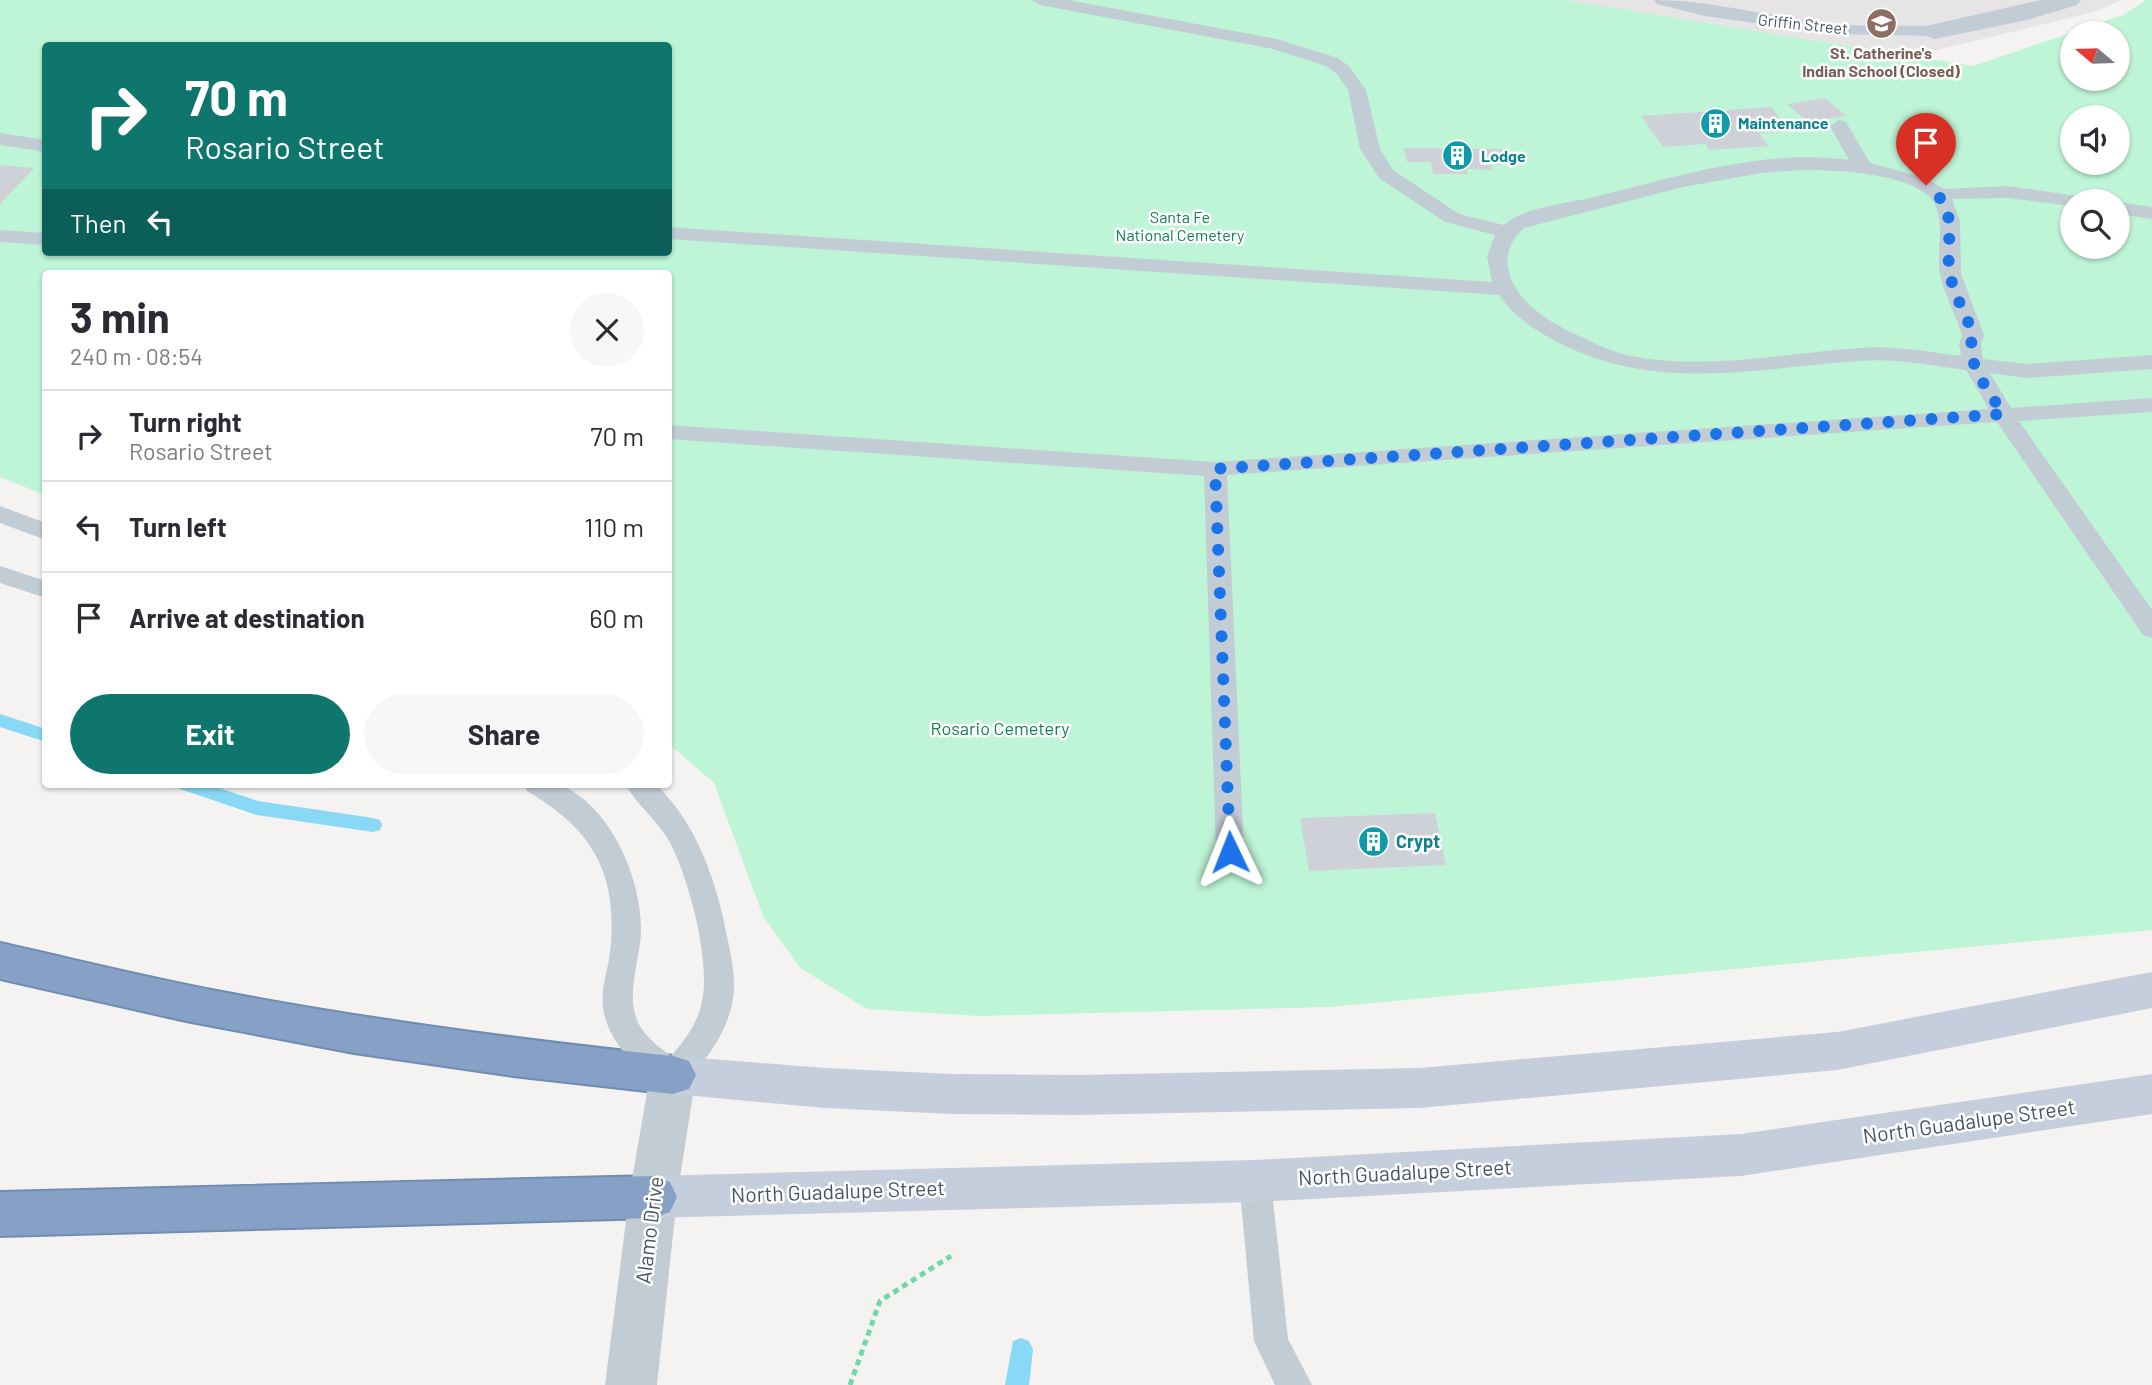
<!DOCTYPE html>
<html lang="en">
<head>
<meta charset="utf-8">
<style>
	body { margin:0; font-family:Barlow,sans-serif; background:#f7f7f7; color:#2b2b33; height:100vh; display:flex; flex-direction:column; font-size:26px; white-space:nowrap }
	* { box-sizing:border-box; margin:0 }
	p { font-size:23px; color:#7c7c81 }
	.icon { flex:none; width:38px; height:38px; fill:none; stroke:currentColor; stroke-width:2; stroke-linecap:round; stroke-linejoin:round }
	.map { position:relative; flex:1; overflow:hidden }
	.drawer { position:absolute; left:42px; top:270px; width:630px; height:518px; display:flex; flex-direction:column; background:#fff; border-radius:7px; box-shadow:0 2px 5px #0004 }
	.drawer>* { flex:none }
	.guide { position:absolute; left:42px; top:42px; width:630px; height:214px; border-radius:7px; box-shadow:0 2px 5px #0004; background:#0f766e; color:#fff; overflow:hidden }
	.needle { width:46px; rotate:289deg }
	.fabs { position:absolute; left:2060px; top:21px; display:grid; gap:14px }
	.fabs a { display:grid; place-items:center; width:70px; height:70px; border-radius:50%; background:#fff; box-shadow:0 2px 5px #0004; font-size:35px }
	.pin { position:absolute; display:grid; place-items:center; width:60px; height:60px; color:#fff; margin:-72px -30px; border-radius:50% 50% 50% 0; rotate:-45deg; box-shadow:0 0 7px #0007 }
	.pin .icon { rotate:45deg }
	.me { position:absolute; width:77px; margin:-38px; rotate:358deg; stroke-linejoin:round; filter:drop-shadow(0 0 5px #0008) }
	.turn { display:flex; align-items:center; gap:24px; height:147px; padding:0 28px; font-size:32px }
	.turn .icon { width:91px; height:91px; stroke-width:2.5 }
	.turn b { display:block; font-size:49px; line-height:60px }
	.then { display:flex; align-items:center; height:66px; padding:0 28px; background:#0003; gap:14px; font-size:26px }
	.round { display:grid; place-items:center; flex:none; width:74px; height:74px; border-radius:37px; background:#f7f7f7 }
	.headline { display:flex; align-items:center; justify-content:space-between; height:119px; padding:0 28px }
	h1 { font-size:42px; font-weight:700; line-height:52px }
	.action { display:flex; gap:14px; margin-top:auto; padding:14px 28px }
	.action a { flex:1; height:80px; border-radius:42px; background:#0f766e; color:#fff; font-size:28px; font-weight:700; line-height:80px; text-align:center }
	.action a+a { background:#f7f7f7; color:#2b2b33 }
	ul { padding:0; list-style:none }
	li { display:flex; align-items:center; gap:21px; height:91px; padding:0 28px; border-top:2px solid #e1e1e2 }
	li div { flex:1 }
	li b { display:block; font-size:26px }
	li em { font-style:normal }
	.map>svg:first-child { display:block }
	.education { fill:#e6e4e4 }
	.green { fill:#bff5d7; fill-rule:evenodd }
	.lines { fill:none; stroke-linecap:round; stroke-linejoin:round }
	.stream { fill:#88d8f6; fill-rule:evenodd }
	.building { fill:#ced1d8 }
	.motorway-casing { stroke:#718cb1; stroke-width:4 }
	.path { stroke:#72d7ab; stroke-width:5; stroke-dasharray:6 4.5; stroke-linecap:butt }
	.service { fill:#c2ccd5; fill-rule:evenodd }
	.minor { fill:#c2ccd5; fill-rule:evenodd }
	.tertiary { fill:#c2ccd5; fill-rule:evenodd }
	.secondary { fill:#c4cedc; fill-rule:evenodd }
	.motorway { fill:#86a1c5; fill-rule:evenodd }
	.route { stroke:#1a73e8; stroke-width:12; stroke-dasharray:0 21.6 }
	.labels { text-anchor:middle; stroke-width:5; stroke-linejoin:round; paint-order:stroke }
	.far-street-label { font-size:16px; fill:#485463; stroke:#fff }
	.far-education-label { font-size:16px; font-weight:bold; fill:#785e54; stroke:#fff }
	.far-culture-label { font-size:16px; font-weight:bold; fill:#0d838f; stroke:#fff; text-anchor:start }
	.far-park-label { font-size:16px; fill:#0e824f; stroke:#fff }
	.park-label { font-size:18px; fill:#0e824f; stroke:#fff }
	.culture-label { font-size:18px; font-weight:bold; fill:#0d838f; stroke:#fff; text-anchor:start }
	.near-street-label { font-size:21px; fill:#485463; stroke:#fff }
</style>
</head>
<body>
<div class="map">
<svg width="2152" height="1385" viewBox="0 0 2152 1385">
	<rect width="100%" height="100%" fill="#f5f3f2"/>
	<path class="education" d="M1564,0H2122L2094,12L1912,56Z"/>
	<path class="green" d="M0,0H1565L1973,66L2123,15L2146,0H2152V930L1330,1007L978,1016L867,1009L800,968L763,916L714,783L669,744L668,273H46L45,495L0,477ZM2072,33H2118V79H2072ZM46,46H668V252H46ZM2072,117H2118V163H2072ZM2072,201H2118V247H2072Z"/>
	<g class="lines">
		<g class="stream">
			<path d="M0,714L46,729V742L0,727Z"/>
			<path d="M177,784H207L258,801L373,818L380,820L382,825L380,830L373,832L257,815L180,789Z"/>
			<path d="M1021,1338L1029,1341L1033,1349L1029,1385H1005L1013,1341Z"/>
		</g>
	</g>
	<g class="building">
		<path d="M1825,98L1846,116L1808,122L1787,104Z"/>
		<path d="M1771,107L1790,131L1759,133L1768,146L1709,150L1705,144L1663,147L1641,116Z"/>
		<path d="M1404,148L1508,149L1512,165L1491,164L1493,170L1467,169L1468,174H1433L1431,162H1407Z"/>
		<path d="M0,165L34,168L0,204Z"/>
		<path d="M1435,813L1446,865L1309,871L1300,818Z"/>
	</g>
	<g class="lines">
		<defs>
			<g id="motorway">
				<path d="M0,943C72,959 144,977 217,991C368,1020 520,1040 673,1056L689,1061L696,1075L689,1089L673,1094L513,1076L354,1053L186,1021L0,979Z"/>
				<path d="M653,1176L670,1182L677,1197L670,1212L653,1218L0,1236V1192Z"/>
			</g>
		</defs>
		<use href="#motorway" class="motorway-casing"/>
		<path class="path" d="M850,1385L880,1301L951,1256"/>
		<g class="service">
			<path d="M1031,0H1068L1277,39L1338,58L1349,66L1366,90L1380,149L1393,170L1459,214L1504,225C1524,207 1564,204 1590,198C1673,178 1763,148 1849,160L1830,126L1839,120L1846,122L1870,163L1925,178L1944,189L2008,186L2084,197L2087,201H2072V206L2008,198L1952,199L1960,221L1961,274L1984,335L1981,344L1983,359L2027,364L2152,355V369L2027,378L1990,373L2011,408L2152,398V412L2019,421L2152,610V638L2143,635L1997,422L1227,475L1244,852L1240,860L1230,863L1220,860L1216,852L1204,476L668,439V425L1215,462L1989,409L1966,370C1931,366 1895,358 1860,361C1755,368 1661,393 1561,344C1537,332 1515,318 1499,295L668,239V227L1492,282L1487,256L1495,235L1445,222L1379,178L1360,149L1348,90L1337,74L1326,66L1273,49L1040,5ZM1802,170C1834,170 1925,172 1937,209C1944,230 1936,252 1940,274C1944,295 1956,314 1962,335L1959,344L1961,356C1928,352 1894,345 1860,348C1784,353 1706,371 1631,356C1610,352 1590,341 1571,332C1550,322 1526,307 1514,285C1503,264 1506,244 1524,228L1683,187L1762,173Z"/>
			<path d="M1654,0C1713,0 1773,18 1832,24C1866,27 1901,25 1935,26L1944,31L1935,36L1833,34L1705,16L1657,4Z"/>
			<path d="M0,133L46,140V152L0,145Z"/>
			<path d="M2118,202L2152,207V219L2118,214Z"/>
			<path d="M0,230L46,233V245L0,242Z"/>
			<path d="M0,506L46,523V540L0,523Z"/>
			<path d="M0,566L46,581V598L0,583Z"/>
			<path d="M523,784C534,784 550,781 560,785C611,805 643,882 641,932C640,959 627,991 636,1017C641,1034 658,1046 671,1056C685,1040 698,1023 702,1001C711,961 688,874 668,839C656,819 636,804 625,784H656C699,827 717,883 728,941C732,960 736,979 733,999C729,1024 714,1050 697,1069C688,1081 679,1092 663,1085C636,1071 606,1038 603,1007C601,991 606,975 609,960C614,926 613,887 596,856C581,827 555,808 527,791Z"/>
			<path d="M1255,1167L1267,1171L1271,1181L1288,1339L1312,1385H1275L1254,1341L1239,1181L1243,1171Z"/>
		</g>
		<path class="minor" d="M2041,0H2081L2077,5L2027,20L1935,39L1926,36L1922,31L1926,26Z"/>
		<path class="tertiary" d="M673,1056L689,1061L696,1075L677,1197L657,1385H605L629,1197L650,1075L657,1061Z"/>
		<g class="secondary">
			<path d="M2152,972V1008L1837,1070L1419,1108L1078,1115L952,1114L825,1108L673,1094L657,1089L650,1075L657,1061L673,1056L825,1068L952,1074L1078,1075L1419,1068L1837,1032Z"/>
			<path d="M2152,1074V1114L1741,1176L1255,1202L653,1218L636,1212L629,1197L636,1182L653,1176L1255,1160L1741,1134Z"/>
		</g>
		<use href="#motorway" class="motorway"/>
	</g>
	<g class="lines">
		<path class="route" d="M1230,852L1215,469L2003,414C1989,390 1964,363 1973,335C1967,316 1956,299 1951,279C1942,241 1964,212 1926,185"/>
	</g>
	<defs>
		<symbol id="school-disc" viewBox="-11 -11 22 22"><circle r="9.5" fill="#8d6e63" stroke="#fff"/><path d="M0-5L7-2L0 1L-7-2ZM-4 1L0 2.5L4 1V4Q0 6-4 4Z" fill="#fff"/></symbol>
		<symbol id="building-disc" viewBox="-11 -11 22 22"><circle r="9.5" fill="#0f9aa8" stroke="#fff"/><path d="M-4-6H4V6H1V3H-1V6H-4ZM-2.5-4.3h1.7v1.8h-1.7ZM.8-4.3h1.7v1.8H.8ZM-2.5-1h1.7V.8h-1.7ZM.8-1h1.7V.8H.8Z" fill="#fff"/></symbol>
	</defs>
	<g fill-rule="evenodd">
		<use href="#school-disc" x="1864" y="6" width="35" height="35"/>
		<use href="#building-disc" x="1698" y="106" width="35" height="35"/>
		<use href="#building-disc" x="1440" y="138" width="35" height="35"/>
		<use href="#building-disc" x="1356" y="824" width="35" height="35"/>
	</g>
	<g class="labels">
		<g class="far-street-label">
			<text transform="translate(1803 24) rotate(6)" y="6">Griffin Street</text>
		</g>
		<g class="far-education-label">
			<text x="1881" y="59">St. Catherine's<tspan x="1881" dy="18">Indian School (Closed)</tspan></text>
		</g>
		<g class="far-culture-label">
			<text x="1738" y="129">Maintenance</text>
			<text x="1481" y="162">Lodge</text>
		</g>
		<g class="far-park-label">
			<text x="1180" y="223">Santa Fe<tspan x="1180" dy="18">National Cemetery</tspan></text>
		</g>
		<g class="park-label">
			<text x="1000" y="735">Rosario Cemetery</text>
		</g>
		<g class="culture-label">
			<text x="1396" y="848">Crypt</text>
		</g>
		<g class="near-street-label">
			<text transform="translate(1969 1122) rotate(-8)" y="7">North Guadalupe Street</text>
			<text transform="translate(1405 1173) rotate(-3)" y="7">North Guadalupe Street</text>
			<text transform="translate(838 1192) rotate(-2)" y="7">North Guadalupe Street</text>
			<text transform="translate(650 1230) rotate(-83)" y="7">Alamo Drive</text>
		</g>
	</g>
</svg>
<div class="fabs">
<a><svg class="needle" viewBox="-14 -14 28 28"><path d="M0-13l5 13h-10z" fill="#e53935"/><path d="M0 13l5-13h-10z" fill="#7c7c81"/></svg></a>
<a><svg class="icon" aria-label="sound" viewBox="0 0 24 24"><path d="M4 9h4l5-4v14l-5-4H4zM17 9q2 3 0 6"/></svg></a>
<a><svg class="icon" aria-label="search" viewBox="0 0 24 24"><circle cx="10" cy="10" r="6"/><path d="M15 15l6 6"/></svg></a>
</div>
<div class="pin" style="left:1926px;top:185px;background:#d93025"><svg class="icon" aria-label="arrive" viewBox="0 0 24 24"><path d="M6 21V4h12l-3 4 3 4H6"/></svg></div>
<svg class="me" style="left:1230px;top:852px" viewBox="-20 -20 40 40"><path d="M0-17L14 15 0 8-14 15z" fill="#1a73e8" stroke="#fff" stroke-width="4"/></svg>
<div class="guide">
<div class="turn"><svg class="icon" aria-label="right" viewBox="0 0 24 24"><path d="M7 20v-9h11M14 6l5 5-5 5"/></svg><div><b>70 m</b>Rosario Street</div></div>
<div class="then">Then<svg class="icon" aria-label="left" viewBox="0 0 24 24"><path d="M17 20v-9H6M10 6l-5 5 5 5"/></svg></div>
</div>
<section class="drawer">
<div class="headline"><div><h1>3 min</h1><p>240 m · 08:54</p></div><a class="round"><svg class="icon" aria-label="close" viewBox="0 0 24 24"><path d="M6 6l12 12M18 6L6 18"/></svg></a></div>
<ul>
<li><svg class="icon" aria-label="right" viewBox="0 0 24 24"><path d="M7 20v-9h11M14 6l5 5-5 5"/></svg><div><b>Turn right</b><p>Rosario Street</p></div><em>70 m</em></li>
<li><svg class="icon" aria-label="left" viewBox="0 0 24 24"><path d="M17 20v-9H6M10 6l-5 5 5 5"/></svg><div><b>Turn left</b></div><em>110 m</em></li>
<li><svg class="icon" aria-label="arrive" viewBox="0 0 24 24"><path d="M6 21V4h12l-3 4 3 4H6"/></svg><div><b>Arrive at destination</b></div><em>60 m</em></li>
</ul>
<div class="action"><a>Exit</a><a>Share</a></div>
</section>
</div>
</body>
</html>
